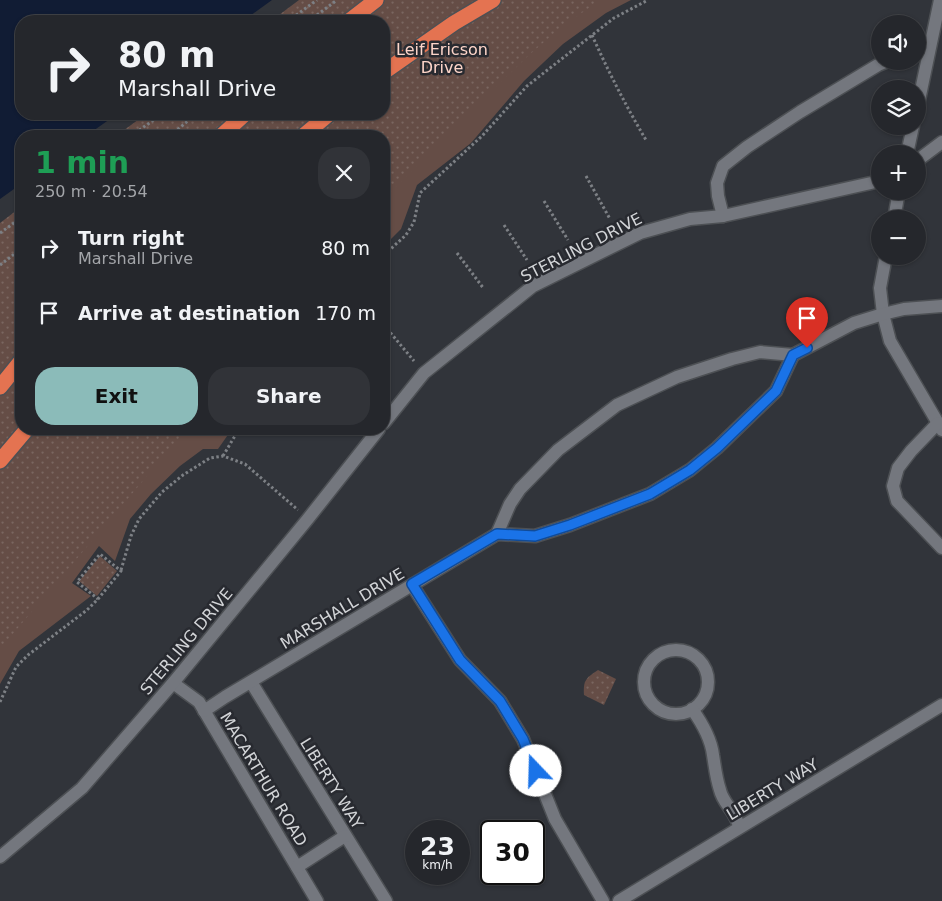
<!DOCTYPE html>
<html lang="en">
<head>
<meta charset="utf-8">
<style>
	body { margin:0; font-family:"DejaVu Sans",sans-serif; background:#313338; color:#f1f3f6; height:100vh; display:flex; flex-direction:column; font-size:19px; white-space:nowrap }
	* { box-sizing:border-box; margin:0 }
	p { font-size:16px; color:#a3a5a9 }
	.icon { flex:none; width:28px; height:28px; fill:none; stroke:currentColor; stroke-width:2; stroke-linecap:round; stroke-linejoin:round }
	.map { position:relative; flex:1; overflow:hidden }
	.details { position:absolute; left:15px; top:130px; width:375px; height:305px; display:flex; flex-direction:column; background:#25272c; border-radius:20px; box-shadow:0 1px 4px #0004,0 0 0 1px #424448 }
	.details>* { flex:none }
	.hud { position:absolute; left:15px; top:15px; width:375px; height:105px; border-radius:20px; box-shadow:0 1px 4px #0004,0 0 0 1px #424448; background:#25272c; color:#f1f3f6; overflow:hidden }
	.buttons { position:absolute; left:871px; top:15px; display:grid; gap:10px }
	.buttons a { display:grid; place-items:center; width:55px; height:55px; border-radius:50%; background:#25272c; box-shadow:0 1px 4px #0004,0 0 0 1px #424448; font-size:25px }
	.speed { position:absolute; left:405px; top:820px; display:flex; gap:10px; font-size:25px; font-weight:700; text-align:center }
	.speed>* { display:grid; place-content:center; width:65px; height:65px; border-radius:50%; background:#25272c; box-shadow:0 1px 4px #0004,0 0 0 1px #424448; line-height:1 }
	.speed small { font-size:12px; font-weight:400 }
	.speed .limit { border:2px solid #111; border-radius:8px; background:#fff; color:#111 }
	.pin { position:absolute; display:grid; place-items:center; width:42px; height:42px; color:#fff; margin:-51px -21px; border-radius:50% 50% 50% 0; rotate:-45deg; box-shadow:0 0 5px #0007 }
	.pin .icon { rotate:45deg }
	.me { position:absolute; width:55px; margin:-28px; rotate:339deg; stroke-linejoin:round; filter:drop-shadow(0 0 4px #0008) }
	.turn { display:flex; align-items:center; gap:18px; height:105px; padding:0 20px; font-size:22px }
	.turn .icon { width:65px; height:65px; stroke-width:2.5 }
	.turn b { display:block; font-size:35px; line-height:42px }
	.round { display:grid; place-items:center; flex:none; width:52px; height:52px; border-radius:20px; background:#313338 }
	.head { display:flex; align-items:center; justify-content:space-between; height:85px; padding:0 20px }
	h1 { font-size:30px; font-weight:800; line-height:38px; color:#1e9e55 }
	.action { display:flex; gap:10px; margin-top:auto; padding:10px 20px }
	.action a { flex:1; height:58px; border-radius:20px; background:#8bbbb9; color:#111; font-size:20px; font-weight:800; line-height:58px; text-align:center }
	.action a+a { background:#313338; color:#f1f3f6 }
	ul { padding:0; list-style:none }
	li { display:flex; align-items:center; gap:15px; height:65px; padding:0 20px }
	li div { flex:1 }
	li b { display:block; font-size:19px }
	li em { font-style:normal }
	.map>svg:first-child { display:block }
	.grass { fill:#654d46 }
	.park { fill:url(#park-dots) }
	.water { fill:#111c34 }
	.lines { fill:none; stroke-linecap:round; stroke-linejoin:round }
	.minor-casing { stroke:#4d5054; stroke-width:15 }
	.highway-casing { stroke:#4d5054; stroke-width:18 }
	.path { stroke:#7d8085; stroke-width:3; stroke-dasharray:2.5 2.5; stroke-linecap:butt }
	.minor { stroke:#74777e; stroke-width:12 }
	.highway { stroke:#e47351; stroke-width:15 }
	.route-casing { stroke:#114b97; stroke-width:12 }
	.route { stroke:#1a73e8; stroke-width:9 }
	.labels { text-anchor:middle; stroke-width:5; stroke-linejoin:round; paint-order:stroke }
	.park-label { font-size:16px; fill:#fdd5c9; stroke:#282a30 }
	.street-label { font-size:16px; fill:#d2d4d7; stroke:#282a30 }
</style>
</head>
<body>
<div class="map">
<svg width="942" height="901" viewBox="0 0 942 901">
	<defs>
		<pattern id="park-dots" width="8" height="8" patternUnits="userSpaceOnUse" patternTransform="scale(1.25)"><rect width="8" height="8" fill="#654d46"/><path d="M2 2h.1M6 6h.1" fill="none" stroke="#7a6660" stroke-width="1.8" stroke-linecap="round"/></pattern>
	</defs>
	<rect width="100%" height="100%" fill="#31343a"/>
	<g class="grass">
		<path d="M522,0H631L606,13L563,44L524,81L471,143L417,185L401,229L384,246V136H329L384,114Z"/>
		<path d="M43,429H232L218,449H203L180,466L151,494L130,519L115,561L99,546L72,583L91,596L19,651L0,684V485Z"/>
	</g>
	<g class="park">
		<path d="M299,0H600L559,29L529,55L474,108L384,199V136H116L146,114H384V21H271Z"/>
		<path d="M21,207V429H187L0,649V223Z"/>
		<path d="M100,556L117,571L97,596L79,581Z"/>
		<path d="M598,670L616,679L604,705L584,695C583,680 586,678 598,670Z"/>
	</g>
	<path class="water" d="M0,0H272L243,21H21V114H117L86,136H21V184L0,199Z"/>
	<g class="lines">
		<defs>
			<g id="minor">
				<path d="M918,105L940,0"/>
				<path d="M907,154L913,126"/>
				<path d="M918,160L942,142"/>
				<path d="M723,216L718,196L717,183L723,166L747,147L800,112L878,65L888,61"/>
				<path d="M894,219L899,191"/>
				<path d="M886,256L880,288L883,314L890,341L942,430"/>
				<path d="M384,423L424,373L533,286L640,233L690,219L723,216L880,181"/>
				<path d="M938,423L911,451L898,468L893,486L897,501L942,548"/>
				<path d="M497,534L510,504L520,489L558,450L617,405L677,377L732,359L760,352L793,355L854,323L883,314L904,309L942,306"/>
				<path d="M412,585L460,660L500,701L523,739L555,819L603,901"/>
				<circle cx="676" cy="682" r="32"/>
				<path d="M251,682L386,901"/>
				<path d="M173,683L199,702L317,901"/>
				<path d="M692,709C702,723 711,738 713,755C715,767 716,778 720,790C722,799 728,805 733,813C736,818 738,823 740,827"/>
				<path d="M204,711L225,697L497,534L535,536L570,525L650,494L690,470L717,448L776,391L793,355"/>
				<path d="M0,857L82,788L173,683L307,520L379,429"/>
				<path d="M297,867L345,836"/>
				<path d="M619,901L942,705"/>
			</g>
			<g id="highway">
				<path d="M349,21L376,0"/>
				<path d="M384,72L454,23L493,0"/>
				<path d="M221,136L245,114"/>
				<path d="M303,136L329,114"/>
				<path d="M0,387L21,361"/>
				<path d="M0,461L27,429"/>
			</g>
		</defs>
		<use href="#minor" class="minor-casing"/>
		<use href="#highway" class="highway-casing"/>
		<g class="path">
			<path d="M288,21L317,0"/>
			<path d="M309,21L337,0"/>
			<path d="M592,35C608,71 626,106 646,140"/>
			<path d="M131,136L162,114"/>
			<path d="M170,136L196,114"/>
			<path d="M586,176L610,219"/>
			<path d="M544,201L568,240"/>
			<path d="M504,225L527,260"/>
			<path d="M0,233L21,218"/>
			<path d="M457,253L484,289"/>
			<path d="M384,255L406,235L414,222L420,193L482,136L527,86L614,18L648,0"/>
			<path d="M0,265L21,249"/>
			<path d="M384,325L414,361"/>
			<path d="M223,456L239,429"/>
			<path d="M121,570L131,536L139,519L162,492L183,475L210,458L223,456L245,464L298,510"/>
			<path d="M0,702L16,667L28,655L87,610L98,599L121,571L100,554L77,582L98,599"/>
		</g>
		<use href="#minor" class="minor"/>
		<use href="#highway" class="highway"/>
	</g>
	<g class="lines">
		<defs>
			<path id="route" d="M536,771L523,739L500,701L460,660L412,584L497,534L535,536L570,525L650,494L690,470L717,448L776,391L793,355L807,348"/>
		</defs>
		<use href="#route" class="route-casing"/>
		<use href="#route" class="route"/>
	</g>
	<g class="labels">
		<g class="park-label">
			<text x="442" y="55">Leif Ericson<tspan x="442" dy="18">Drive</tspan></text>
		</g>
		<g class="street-label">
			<text transform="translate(581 247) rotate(-27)" y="6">STERLING DRIVE</text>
			<text transform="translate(342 608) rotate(-31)" y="6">MARSHALL DRIVE</text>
			<text transform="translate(186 641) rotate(-50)" y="6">STERLING DRIVE</text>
			<text transform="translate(264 779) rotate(59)" y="6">MACARTHUR ROAD</text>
			<text transform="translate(332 783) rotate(58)" y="6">LIBERTY WAY</text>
			<text transform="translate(772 789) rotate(-31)" y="6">LIBERTY WAY</text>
		</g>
	</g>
</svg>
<div class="buttons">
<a><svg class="icon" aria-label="sound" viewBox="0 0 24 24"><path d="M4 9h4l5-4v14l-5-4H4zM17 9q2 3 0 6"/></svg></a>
<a><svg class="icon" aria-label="layers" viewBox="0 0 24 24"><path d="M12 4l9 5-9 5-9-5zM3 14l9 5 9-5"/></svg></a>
<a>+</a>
<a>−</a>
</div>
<div class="speed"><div>23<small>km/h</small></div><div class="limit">30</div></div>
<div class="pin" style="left:807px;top:348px;background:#d93025"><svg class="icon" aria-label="arrive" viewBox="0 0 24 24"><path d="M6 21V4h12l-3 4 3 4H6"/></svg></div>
<svg class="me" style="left:536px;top:771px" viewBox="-20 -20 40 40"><circle r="19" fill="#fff"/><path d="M0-13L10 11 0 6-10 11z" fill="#1a73e8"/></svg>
<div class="hud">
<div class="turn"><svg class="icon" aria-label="right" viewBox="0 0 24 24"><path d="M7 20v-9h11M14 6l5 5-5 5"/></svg><div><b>80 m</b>Marshall Drive</div></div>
</div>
<section class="details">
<div class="head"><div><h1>1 min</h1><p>250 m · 20:54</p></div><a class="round"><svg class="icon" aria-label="close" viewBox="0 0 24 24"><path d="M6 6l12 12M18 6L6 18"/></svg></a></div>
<ul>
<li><svg class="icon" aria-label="right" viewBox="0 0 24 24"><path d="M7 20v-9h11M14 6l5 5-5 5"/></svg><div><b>Turn right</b><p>Marshall Drive</p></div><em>80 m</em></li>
<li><svg class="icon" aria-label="arrive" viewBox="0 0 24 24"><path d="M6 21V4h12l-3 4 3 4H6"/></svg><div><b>Arrive at destination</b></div><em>170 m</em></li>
</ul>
<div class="action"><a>Exit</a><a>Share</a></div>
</section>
</div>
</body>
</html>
